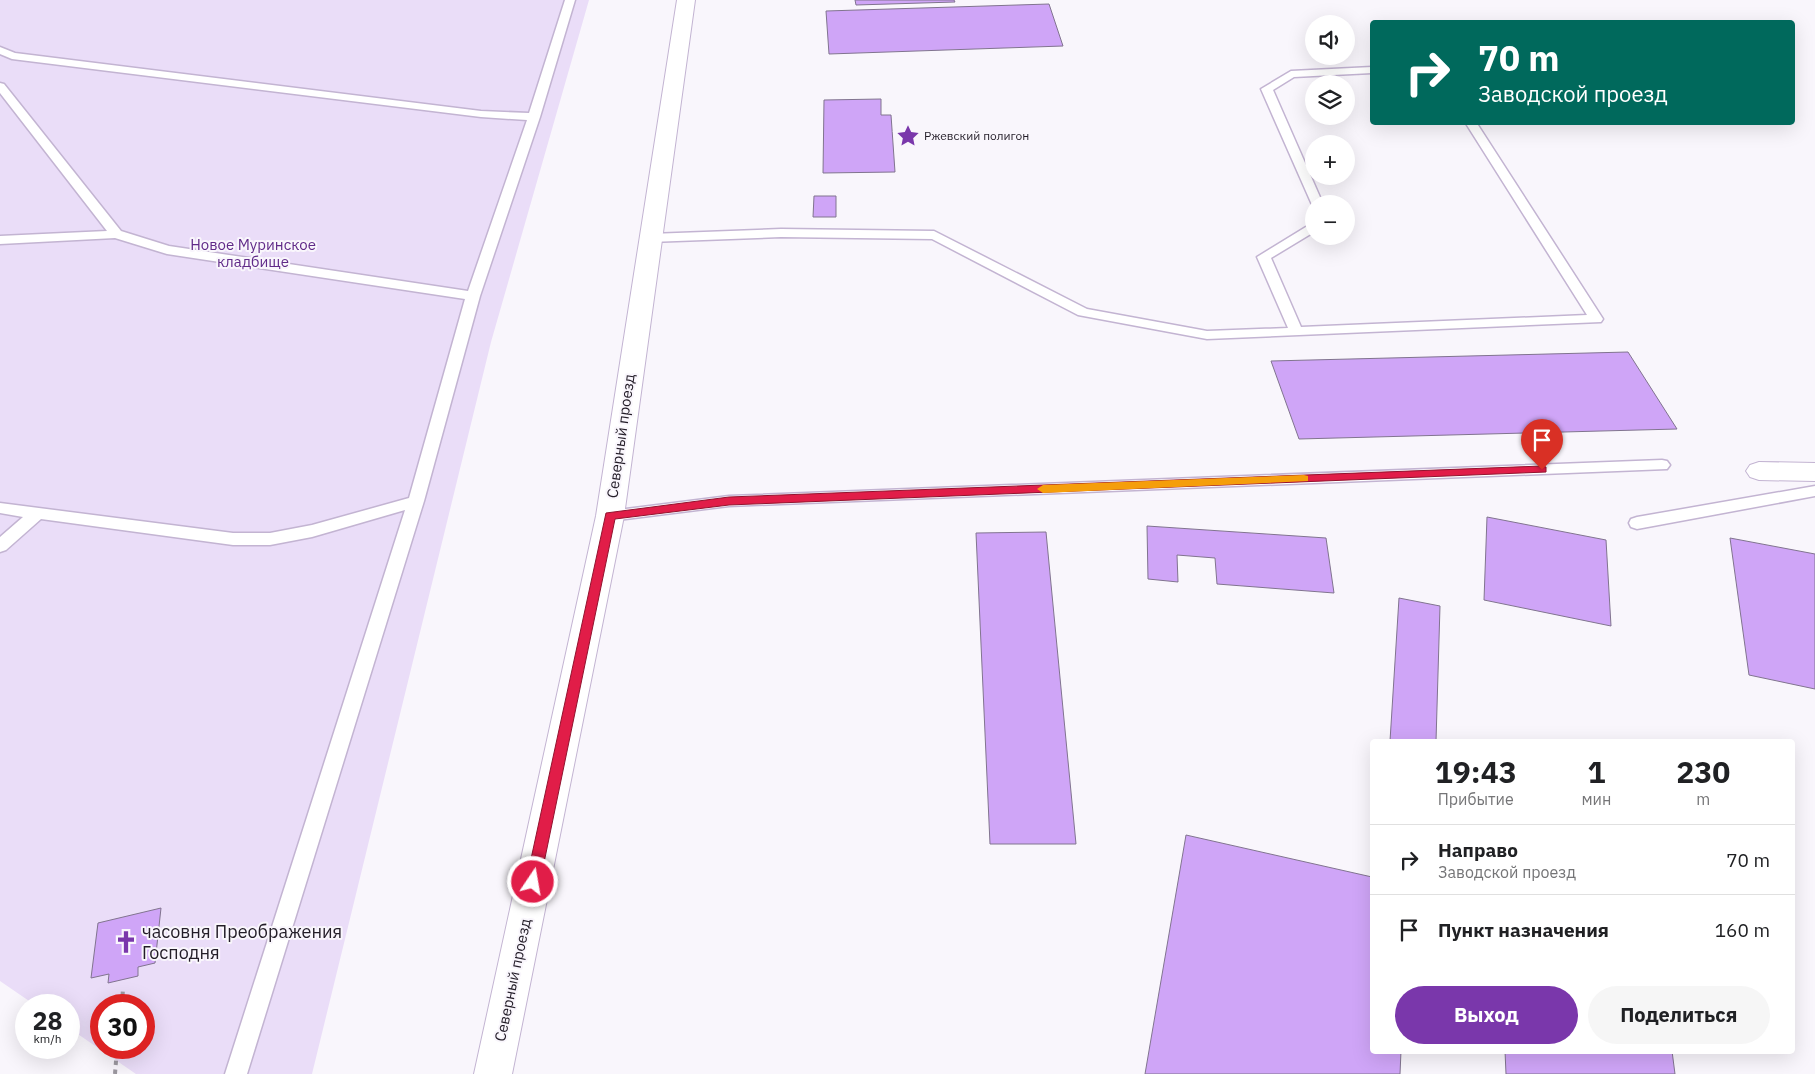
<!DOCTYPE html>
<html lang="ru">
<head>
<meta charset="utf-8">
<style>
	body { margin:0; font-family:"IBM Plex Sans",sans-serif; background:#f6f6f6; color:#202124; height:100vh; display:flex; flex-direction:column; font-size:19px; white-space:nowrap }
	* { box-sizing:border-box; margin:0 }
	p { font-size:16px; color:#757577 }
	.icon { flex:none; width:28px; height:28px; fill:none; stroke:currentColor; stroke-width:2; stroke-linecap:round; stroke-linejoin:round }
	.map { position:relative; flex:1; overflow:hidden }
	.sheet { position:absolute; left:1370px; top:739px; width:425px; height:315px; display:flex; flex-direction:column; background:#fff; border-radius:5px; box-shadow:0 5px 20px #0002 }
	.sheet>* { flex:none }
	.guide { position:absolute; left:1370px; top:20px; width:425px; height:105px; border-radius:5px; box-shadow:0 5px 20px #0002; background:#00695c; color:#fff; overflow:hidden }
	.controls { position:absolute; left:1305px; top:15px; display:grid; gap:10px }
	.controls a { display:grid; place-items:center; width:50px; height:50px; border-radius:50%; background:#fff; box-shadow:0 5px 20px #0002; font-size:25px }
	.speed { position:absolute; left:15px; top:994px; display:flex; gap:10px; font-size:25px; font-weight:700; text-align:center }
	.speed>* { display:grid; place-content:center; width:65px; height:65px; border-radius:50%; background:#fff; box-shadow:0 5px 20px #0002; line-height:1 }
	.speed small { font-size:12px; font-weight:400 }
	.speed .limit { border:8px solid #d22; background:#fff; color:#111 }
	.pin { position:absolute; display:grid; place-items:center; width:42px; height:42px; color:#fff; margin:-51px -21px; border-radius:50% 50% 50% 0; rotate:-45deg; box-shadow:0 0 5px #0007 }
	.pin .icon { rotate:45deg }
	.me { position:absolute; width:55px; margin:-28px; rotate:12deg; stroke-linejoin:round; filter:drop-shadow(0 0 4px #0008) }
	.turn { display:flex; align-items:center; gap:18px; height:105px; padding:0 25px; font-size:22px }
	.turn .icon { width:65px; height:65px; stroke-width:2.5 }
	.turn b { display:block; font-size:35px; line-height:42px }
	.eta { display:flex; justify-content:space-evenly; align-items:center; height:85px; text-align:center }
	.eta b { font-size:30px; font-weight:800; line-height:35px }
	.cta { display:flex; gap:10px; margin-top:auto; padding:10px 25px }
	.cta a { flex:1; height:58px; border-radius:30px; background:#7a37ab; color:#fff; font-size:20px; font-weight:800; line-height:58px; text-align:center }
	.cta a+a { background:#f6f6f6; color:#202124 }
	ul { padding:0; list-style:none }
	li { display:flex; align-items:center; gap:15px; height:70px; padding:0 25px; border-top:1px solid #e0e0e0 }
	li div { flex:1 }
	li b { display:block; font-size:19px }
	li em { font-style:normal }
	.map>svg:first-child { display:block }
	.green { fill:#eaddf8; fill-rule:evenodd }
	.building { fill:#cfa5f7; stroke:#81748f }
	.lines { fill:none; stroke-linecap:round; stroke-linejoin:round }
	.lane-casing { stroke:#c3b4d2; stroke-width:3 }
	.street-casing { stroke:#c3b4d2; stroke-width:2 }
	.path { stroke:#9c98a0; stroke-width:4; stroke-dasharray:4.5 4.5; stroke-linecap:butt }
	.lane { fill:#fff; fill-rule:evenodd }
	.street { fill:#fff; fill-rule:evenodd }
	.route { fill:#e11d48; stroke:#92132f }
	.slow { fill:#f59e0b }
	.labels { text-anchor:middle; stroke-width:4; stroke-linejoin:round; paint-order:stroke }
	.far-poi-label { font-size:12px; fill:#231d28; stroke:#f9f6fc; text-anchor:start }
	.park-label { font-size:15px; fill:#602a88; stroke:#f9f6fc }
	.street-label { font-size:15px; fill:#231d28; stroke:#f9f6fc }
	.near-poi-label { font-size:18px; fill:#231d28; stroke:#f9f6fc; text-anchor:start }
</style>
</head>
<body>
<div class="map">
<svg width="1815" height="1074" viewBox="0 0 1815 1074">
	<rect width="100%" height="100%" fill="#f9f6fc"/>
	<path class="green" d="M0,0H589L491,342L312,1074H136L69,1028V1005H35L0,981ZM101,1005H144V1048H101Z"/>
	<g class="building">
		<path d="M855,0H954L955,2L856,5Z"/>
		<path d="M1049,4L1063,46L829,54L826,11Z"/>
		<path d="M881,99V115H891L895,172L823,173L824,100Z"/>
		<path d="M814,196H836V217H813Z"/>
		<path d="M1628,352L1677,429L1299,439L1271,361Z"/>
		<path d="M1487,517L1606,540L1611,626L1484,600Z"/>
		<path d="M1147,526L1326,538L1334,593L1217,584L1215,558L1177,555L1178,582L1148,579Z"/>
		<path d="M1046,532L1076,844H990L976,533Z"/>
		<path d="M1730,538L1815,554V689L1749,675Z"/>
		<path d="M1399,598L1440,606L1436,741H1390Z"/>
		<path d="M1186,835L1372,877V1051H1401L1400,1074H1145Z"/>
		<path d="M161,908L155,963L138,967V976L108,983L109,974L91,978L98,923Z"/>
		<path d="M1505,1051H1672L1675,1074H1506Z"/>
	</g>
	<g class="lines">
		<defs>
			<g id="lane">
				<path d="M565,0H575L540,117L480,296L424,501L247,1074H225L405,510L312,537L270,545H233L41,519L6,550L0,552V537L23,517L0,513V503L233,533H270L312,525L409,498L465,299L167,254L115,238L0,244V236L107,231L0,93V83L4,84L121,231L169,246L468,291L527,120L481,117L12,59L0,54V47L15,53L481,111L529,113Z"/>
				<path d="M1372,67V73L1294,77L1273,90L1323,204H1314L1313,207L1261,89L1291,71Z"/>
				<path d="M1465,122H1476L1603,319L1601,322L1207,339L1078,315L932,239L781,237L650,242L644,238L650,234L781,229L934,231L1087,309L1207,331L1288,328L1257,257L1314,222V232L1271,258L1301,327L1587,315Z"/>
				<path d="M1662,460L1667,461L1670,465L1667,469L729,506L610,521L604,520L602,516L604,512L610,511L729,496Z"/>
				<path d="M1815,486V496L1637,529L1631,527L1629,523L1631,519L1637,517Z"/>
			</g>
			<g id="street">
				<path d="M677,0H695L624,516L512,1074H474L596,516Z"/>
				<path d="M1759,462L1815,463V481L1759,480L1750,477L1746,471L1750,465Z"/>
			</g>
		</defs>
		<use href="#lane" class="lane-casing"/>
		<use href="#street" class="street-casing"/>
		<g class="path">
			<path d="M122,1005L123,988"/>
			<path d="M115,1074L117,1048"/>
		</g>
		<use href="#lane" class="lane"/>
		<use href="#street" class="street"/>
	</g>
	<path class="route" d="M1542,466L1546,467V472L729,505L615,519L540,882L538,886L533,888L528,886L526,882L606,513L729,497Z"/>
	<path class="slow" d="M1304,475L1308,476V481L1043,493L1037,489L1043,485Z"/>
	<defs>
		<symbol id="sight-bare" viewBox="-9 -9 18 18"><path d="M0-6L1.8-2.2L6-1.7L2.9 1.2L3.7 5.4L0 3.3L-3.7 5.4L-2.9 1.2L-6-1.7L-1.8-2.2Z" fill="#7a37ab" stroke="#f9f6fc" stroke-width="2.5" paint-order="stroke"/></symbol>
		<symbol id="church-bare" viewBox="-9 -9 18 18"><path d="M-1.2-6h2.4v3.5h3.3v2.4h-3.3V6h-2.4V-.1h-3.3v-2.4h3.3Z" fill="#7a37ab" stroke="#f9f6fc" stroke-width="2.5" paint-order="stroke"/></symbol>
	</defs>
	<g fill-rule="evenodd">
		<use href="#sight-bare" x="892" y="120" width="32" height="32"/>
		<use href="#church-bare" x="110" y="926" width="32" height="32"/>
	</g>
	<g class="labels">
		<g class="far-poi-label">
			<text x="924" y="140">Ржевский полигон</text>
		</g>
		<g class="park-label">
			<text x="253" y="250">Новое Муринское<tspan x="253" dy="17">кладбище</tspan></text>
		</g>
		<g class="street-label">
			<text transform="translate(621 436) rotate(-82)" y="5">Северный проезд</text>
			<text transform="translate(513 980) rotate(-78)" y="5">Северный проезд</text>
		</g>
		<g class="near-poi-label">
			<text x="142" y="938">часовня Преображения<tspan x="142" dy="21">Господня</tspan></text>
		</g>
	</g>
</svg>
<div class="controls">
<a><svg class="icon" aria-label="sound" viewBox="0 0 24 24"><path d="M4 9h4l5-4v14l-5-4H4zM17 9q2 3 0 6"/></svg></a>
<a><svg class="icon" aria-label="layers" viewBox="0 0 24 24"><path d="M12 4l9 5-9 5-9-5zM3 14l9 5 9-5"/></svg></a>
<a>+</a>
<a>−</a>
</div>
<div class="speed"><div>28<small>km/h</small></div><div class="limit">30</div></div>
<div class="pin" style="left:1542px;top:470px;background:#d93025"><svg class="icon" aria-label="arrive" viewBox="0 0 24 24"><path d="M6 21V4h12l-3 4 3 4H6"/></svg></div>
<svg class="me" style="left:533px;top:882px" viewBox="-20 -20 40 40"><circle r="17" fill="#e11d48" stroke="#fff" stroke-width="3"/><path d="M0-11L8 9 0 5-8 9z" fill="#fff"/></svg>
<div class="guide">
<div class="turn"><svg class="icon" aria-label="right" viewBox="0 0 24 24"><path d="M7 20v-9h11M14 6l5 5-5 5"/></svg><div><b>70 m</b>Заводской проезд</div></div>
</div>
<section class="sheet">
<div class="eta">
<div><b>19:43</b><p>Прибытие</p></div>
<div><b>1</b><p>мин</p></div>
<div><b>230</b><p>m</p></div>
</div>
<ul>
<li><svg class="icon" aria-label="right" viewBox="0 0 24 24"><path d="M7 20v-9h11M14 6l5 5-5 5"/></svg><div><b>Направо</b><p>Заводской проезд</p></div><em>70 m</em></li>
<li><svg class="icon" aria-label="arrive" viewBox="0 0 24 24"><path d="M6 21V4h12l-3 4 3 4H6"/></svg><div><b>Пункт назначения</b></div><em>160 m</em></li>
</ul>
<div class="cta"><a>Выход</a><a>Поделиться</a></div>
</section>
</div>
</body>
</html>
